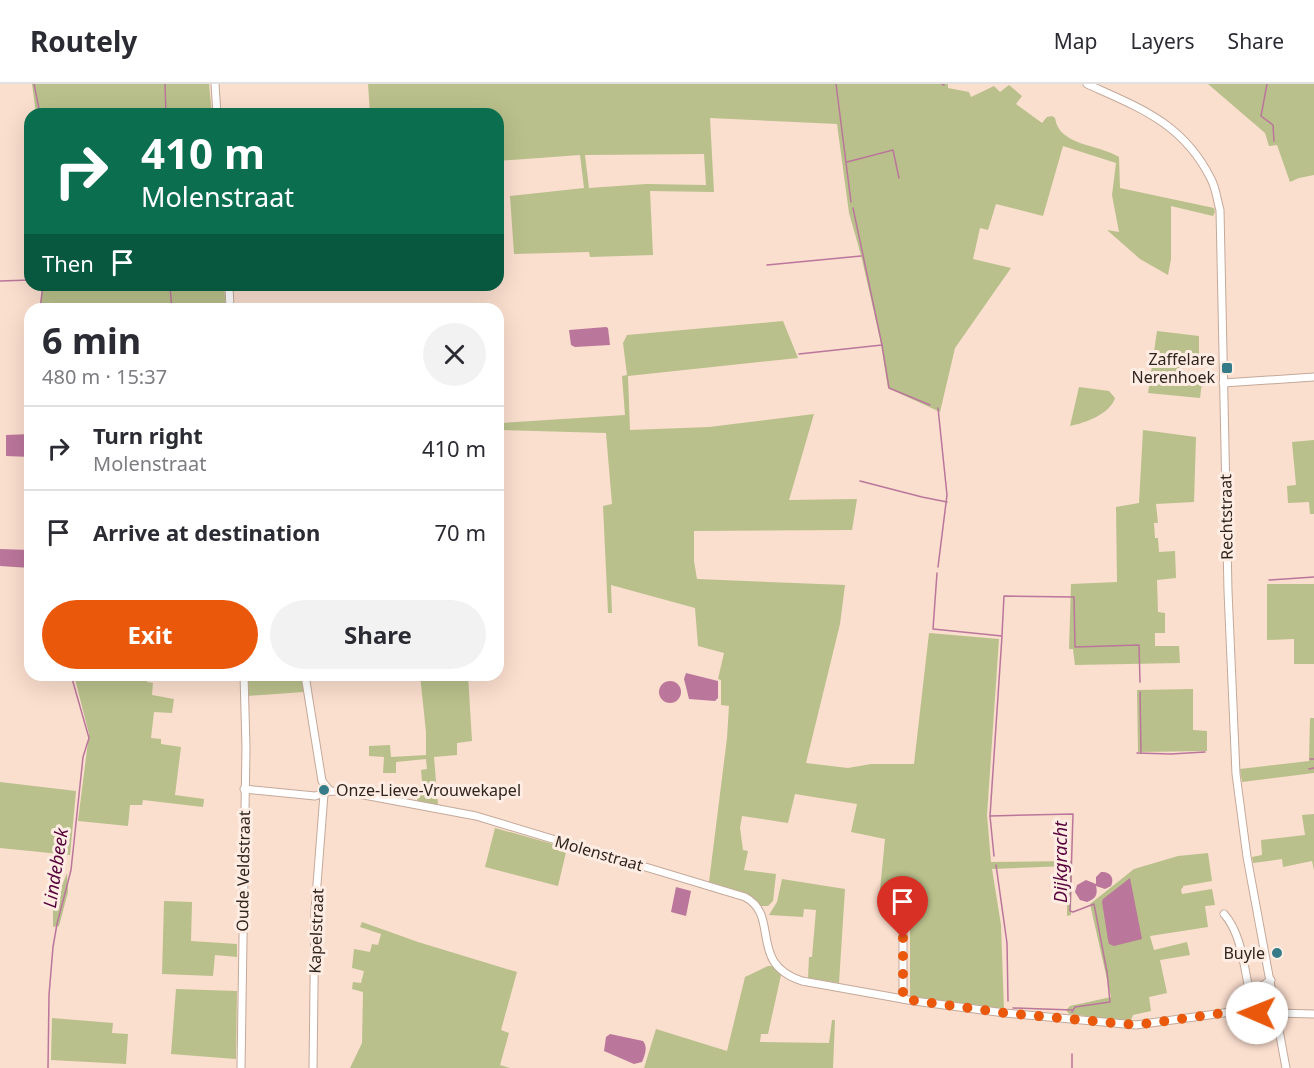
<!DOCTYPE html>
<html lang="en">
<head>
<meta charset="utf-8">
<style>
	body { margin:0; font-family:"Noto Sans",sans-serif; background:#f2f2f3; color:#2b2b33; height:100vh; display:flex; flex-direction:column; font-size:22px; white-space:nowrap }
	* { box-sizing:border-box; margin:0 }
	p { font-size:20px; color:#7c7c81 }
	.icon { flex:none; width:33px; height:33px; fill:none; stroke:currentColor; stroke-width:2; stroke-linecap:round; stroke-linejoin:round }
	.map { position:relative; flex:1; overflow:hidden }
	.drawer { position:absolute; left:24px; top:219px; width:480px; height:378px; display:flex; flex-direction:column; background:#fff; border-radius:18px; box-shadow:0 6px 24px #0002 }
	.drawer>* { flex:none }
	.guide { position:absolute; left:24px; top:24px; width:480px; height:183px; border-radius:18px; box-shadow:0 6px 24px #0002; background:#0b6e4f; color:#fff; overflow:hidden }
	.pin { position:absolute; display:grid; place-items:center; width:51px; height:51px; color:#fff; margin:-62px -26px; border-radius:50% 50% 50% 0; rotate:-45deg; box-shadow:0 0 6px #0007 }
	.pin .icon { rotate:45deg }
	.me { position:absolute; width:66px; margin:-33px; rotate:271deg; stroke-linejoin:round; filter:drop-shadow(0 0 4px #0008) }
	.turn { display:flex; align-items:center; gap:21px; height:126px; padding:0 18px; font-size:27px }
	.turn .icon { width:78px; height:78px; stroke-width:2.5 }
	.turn b { display:block; font-size:42px; line-height:51px }
	.then { display:flex; align-items:center; height:57px; padding:0 18px; background:#0003; gap:12px; font-size:22px }
	.round { display:grid; place-items:center; flex:none; width:63px; height:63px; border-radius:32px; background:#f2f2f3 }
	.summary { display:flex; align-items:center; justify-content:space-between; height:102px; padding:0 18px }
	h1 { font-size:36px; font-weight:700; line-height:45px }
	.primary-button { display:flex; gap:12px; margin-top:auto; padding:12px 18px }
	.primary-button a { flex:1; height:69px; border-radius:36px; background:#ea580c; color:#fff; font-size:24px; font-weight:700; line-height:69px; text-align:center }
	.primary-button a+a { background:#f2f2f3; color:#2b2b33 }
	ul { padding:0; list-style:none }
	li { display:flex; align-items:center; gap:18px; height:84px; padding:0 18px; border-top:2px solid #e1e1e2 }
	li div { flex:1 }
	li b { display:block; font-size:22px }
	li em { font-style:normal }
	header { display:flex; align-items:center; gap:36px; box-sizing:border-box; height:84px; padding:0 30px; background:#fff; border-bottom:2px solid #e1e1e2 }
	header strong { font-size:28px }
	nav { display:flex; gap:33px; margin-inline-start:auto; font-size:21px }
	.map>svg:first-child { display:block }
	.green { fill:#b9c08b; fill-rule:evenodd }
	.water { fill:#bb769b }
	.lines { fill:none; stroke-linecap:round; stroke-linejoin:round }
	.stream { stroke:#bb769b; stroke-width:1.5 }
	.minor-casing { stroke:#c4a99a; stroke-width:9 }
	.minor { stroke:#fff; stroke-width:7 }
	.route { stroke:#ea580c; stroke-width:10; stroke-dasharray:0 18 }
	.poi-dot { fill:#357c88; stroke:#ffede4; stroke-width:2 }
	.labels { text-anchor:middle; stroke-width:6; stroke-linejoin:round; paint-order:stroke }
	.poi-label { font-size:16px; fill:#2f251f; stroke:#ffede4; text-anchor:end }
	.street-label { font-size:16px; fill:#2f251f; stroke:#ffede4 }
	.water-label { font-size:18px; font-style:italic; fill:#56003a; stroke:#ffede4 }
</style>
</head>
<body>
<header>
<strong>Routely</strong>
<nav><a>Map</a><a>Layers</a><a>Share</a></nav>
</header>
<div class="map">
<svg width="1314" height="984" viewBox="0 0 1314 984">
	<rect width="100%" height="100%" fill="#fadece"/>
	<g class="green">
		<path d="M32,0H209L212,30H36Z"/>
		<path d="M368,0H948V4L969,8L971,13L994,2L1000,8L1009,1L1022,12L1016,20L1042,39L1047,33L1052,32L1055,34C1059,62 1098,60 1119,73L1120,104L1214,124L1215,128L1213,132L1171,122V175L1168,191L1140,175L1107,146L1119,148L1112,111L1116,79L1063,62L1043,132L996,120L988,146L980,144L973,175L1011,184L955,264L940,328L888,304L880,255L861,171L849,129L837,40L710,34L714,108L650,107L653,171L590,173L589,168L514,170L510,112L584,104L580,71L498,77V30H370ZM704,70L706,101L646,100L589,104L585,71Z"/>
		<path d="M1208,0H1314V91L1299,94L1290,98L1277,61L1269,62L1265,49Z"/>
		<path d="M38,201H224L226,225H40L42,202Z"/>
		<path d="M783,237L798,274L628,292L630,346L709,343L814,330L789,416L857,415L852,446L694,447V477L697,495L845,501L840,540L806,679L848,684L871,680H914L929,549L999,555L987,731L991,778L1072,777L1071,831L1067,832V782L992,785L1001,841L1004,926L910,913V811H896L895,817L879,816L885,755L851,748L857,720L795,710L788,739L742,732L740,744L743,766L748,767L744,786L776,790L773,817L768,822H760L742,808L709,798L727,654L729,622L721,621V596L718,595L724,569L698,562L695,524L611,501L612,529H608L603,422L612,420L606,349L502,346L501,339L625,331L622,292L627,291L623,259L627,251Z"/>
		<path d="M1157,247L1199,252V275L1178,287L1179,297L1202,298L1200,314L1148,309Z"/>
		<path d="M1079,303L1109,307L1115,314C1110,330 1085,339 1070,342Z"/>
		<path d="M1143,346L1196,353L1194,418L1156,420L1158,439H1154L1155,454H1158L1159,468L1175,467L1176,494L1157,496L1158,528L1165,529V549H1155V562H1179L1180,579L1075,581L1073,565H1069L1071,500L1117,498L1116,423L1139,419Z"/>
		<path d="M1314,356V430H1310L1309,418L1288,419L1287,402L1296,401L1292,358Z"/>
		<path d="M1267,500H1314V580H1294V555L1267,556Z"/>
		<path d="M74,591H148L147,598L153,599L152,611L174,615L172,629L154,628L151,654L161,655V660L181,663L175,711L204,715L203,723L143,716L142,721H130L128,742L78,737L89,650Z"/>
		<path d="M247,591H303L304,608L247,612Z"/>
		<path d="M420,591H468L472,657L457,659V671L434,673L438,721L417,718L418,708L423,707L421,686L427,685L426,675L396,678V689H383L384,673L369,672V662L390,661L391,673L426,671V648Z"/>
		<path d="M1193,605V646L1207,647V667L1138,668L1137,606Z"/>
		<path d="M1310,634H1314V689L1242,698L1240,685L1309,677Z"/>
		<path d="M0,698L76,707L70,771L0,764Z"/>
		<path d="M1314,730V786L1312,777L1283,783L1282,775L1253,779L1252,773L1262,771L1261,756L1305,751L1302,731Z"/>
		<path d="M495,744L567,764L558,802L485,783Z"/>
		<path d="M1208,769L1212,797L1183,802V804L1181,805L1182,810L1212,805L1215,821L1205,822L1208,843L1150,852L1154,866L1187,858L1190,871L1160,876L1167,909L1149,913L1151,927L1133,931L1131,936L1127,937L1069,930L1066,926L1070,922L1111,913L1090,820L1134,785L1178,772Z"/>
		<path d="M67,789L68,808L59,842L53,843V824Z"/>
		<path d="M782,795L845,805L839,899L808,894L809,873H812L816,826L804,825L803,833L769,831L777,818Z"/>
		<path d="M164,817L192,818L191,857L237,860V873L215,871L213,892L162,890Z"/>
		<path d="M362,838L418,858L517,888L501,946L509,949L500,981L510,984H350L362,959L363,908L352,905L353,898L361,899L364,887L352,884L354,865L370,868L372,860L378,861L381,850L360,843Z"/>
		<path d="M768,882H772L781,891L768,950H761L760,958L829,959L832,936H835L833,984H644L656,945L727,967L745,893Z"/>
		<path d="M176,905L237,907L236,975L171,970Z"/>
		<path d="M52,934L113,939L112,949L128,950L126,980L51,976Z"/>
	</g>
	<g class="water">
		<path d="M606,243L608,244L610,261L575,263L571,261L569,246Z"/>
		<path d="M30,350V373L6,372V351Z"/>
		<path d="M0,465L30,466V484L0,482Z"/>
		<path d="M686,589L718,597V614L715,617L689,615L684,595Z"/>
		<circle cx="670" cy="608" r="11"/>
		<path d="M1101,788C1110,787 1115,794 1111,802L1105,805L1096,802C1098,810 1096,815 1087,818L1080,816L1075,808L1077,801L1086,796L1096,800V793Z"/>
		<path d="M1130,794L1142,855L1114,862L1109,860L1108,856L1102,818L1103,815Z"/>
		<path d="M676,803L691,807L686,832L671,828Z"/>
		<path d="M610,950L643,957C648,963 645,971 642,978L634,980L604,967L606,953Z"/>
	</g>
	<g class="lines">
		<g class="stream">
			<path d="M34,0L40,30"/>
			<path d="M165,0L166,30"/>
			<path d="M836,0L851,118"/>
			<path d="M942,0L944,1"/>
			<path d="M1267,0L1261,32L1273,41L1274,57"/>
			<path d="M847,78L893,66L899,94"/>
			<path d="M853,124L882,261L889,304L930,321"/>
			<path d="M767,181L861,172"/>
			<path d="M0,197L30,196"/>
			<path d="M170,203L172,225"/>
			<path d="M40,225L43,201"/>
			<path d="M799,270L882,261"/>
			<path d="M860,397L922,413L947,418"/>
			<path d="M938,483L947,411L938,324"/>
			<path d="M937,489L933,545L1002,552L990,732L1073,730L1070,827L1073,828L1094,820L1107,888L1110,918L1075,923L1072,928"/>
			<path d="M1269,496L1314,493"/>
			<path d="M1002,551L1004,512L1074,513L1075,563L1139,561L1140,598"/>
			<path d="M1140,608L1141,669"/>
			<path d="M1137,669L1171,670L1205,668"/>
			<path d="M1310,675H1314"/>
			<path d="M1309,685L1314,684"/>
			<path d="M990,732L994,772"/>
			<path d="M996,781L1007,859L1008,917"/>
			<path d="M1013,924L1072,926"/>
			<path d="M1072,970V984"/>
			<path d="M48,984L49,911L53,863L57,840L71,786L83,673L89,654L71,591"/>
		</g>
		<defs>
			<g id="minor">
				<path d="M215,0L217,30"/>
				<path d="M1087,0C1140,24 1183,39 1211,95C1216,104 1217,116 1220,126L1228,507L1236,690L1247,773L1286,984"/>
				<path d="M229,201L230,225"/>
				<path d="M1223,299L1314,293"/>
				<path d="M305,591L322,697L330,707"/>
				<path d="M244,705L315,712L330,707L348,708L476,732L745,813C781,832 747,879 802,897L914,917L1005,929L1136,941L1238,927L1277,933"/>
				<path d="M1224,830C1242,850 1244,884 1250,910"/>
				<path d="M903,915V813"/>
				<path d="M1238,927L1250,910L1271,896"/>
				<path d="M1277,929L1314,930"/>
				<path d="M241,984L246,663L244,591"/>
				<path d="M313,984L315,826L324,710"/>
			</g>
		</defs>
		<use href="#minor" class="minor-casing"/>
		<use href="#minor" class="minor"/>
	</g>
	<g class="lines">
		<path class="route" d="M903,854V915L1005,929L1136,941L1238,927L1257,929"/>
	</g>
	<g class="poi-dot">
		<rect x="1221" y="278" width="12" height="12" rx="3"/>
		<circle cx="324" cy="706" r="6"/>
		<circle cx="1277" cy="869" r="6"/>
	</g>
	<g class="labels">
		<g class="poi-label">
			<text x="1215" y="281">Zaffelare<tspan x="1215" dy="18">Nerenhoek</tspan></text>
			<text x="336" y="712" text-anchor="start">Onze-Lieve-Vrouwekapel</text>
			<text x="1265" y="875">Buyle</text>
		</g>
		<g class="street-label">
			<text transform="translate(1226 433) rotate(-91)" y="6">Rechtstraat</text>
			<text transform="translate(599 769) rotate(16)" y="6">Molenstraat</text>
			<text transform="translate(243 787) rotate(-89)" y="6">Oude Veldstraat</text>
			<text transform="translate(316 847) rotate(-88)" y="6">Kapelstraat</text>
		</g>
		<g class="water-label">
			<text transform="translate(1061 778) rotate(-90)" y="6">Dijkgracht</text>
			<text transform="translate(56 784) rotate(-81)" y="6">Lindebeek</text>
		</g>
	</g>
</svg>
<div class="pin" style="left:903px;top:854px;background:#d93025"><svg class="icon" aria-label="arrive" viewBox="0 0 24 24"><path d="M6 21V4h12l-3 4 3 4H6"/></svg></div>
<svg class="me" style="left:1257px;top:929px" viewBox="-20 -20 40 40"><circle r="19" fill="#fff"/><path d="M0-13L10 11 0 6-10 11z" fill="#ea580c"/></svg>
<div class="guide">
<div class="turn"><svg class="icon" aria-label="right" viewBox="0 0 24 24"><path d="M7 20v-9h11M14 6l5 5-5 5"/></svg><div><b>410 m</b>Molenstraat</div></div>
<div class="then">Then<svg class="icon" aria-label="arrive" viewBox="0 0 24 24"><path d="M6 21V4h12l-3 4 3 4H6"/></svg></div>
</div>
<section class="drawer">
<div class="summary"><div><h1>6 min</h1><p>480 m · 15:37</p></div><a class="round"><svg class="icon" aria-label="close" viewBox="0 0 24 24"><path d="M6 6l12 12M18 6L6 18"/></svg></a></div>
<ul>
<li><svg class="icon" aria-label="right" viewBox="0 0 24 24"><path d="M7 20v-9h11M14 6l5 5-5 5"/></svg><div><b>Turn right</b><p>Molenstraat</p></div><em>410 m</em></li>
<li><svg class="icon" aria-label="arrive" viewBox="0 0 24 24"><path d="M6 21V4h12l-3 4 3 4H6"/></svg><div><b>Arrive at destination</b></div><em>70 m</em></li>
</ul>
<div class="primary-button"><a>Exit</a><a>Share</a></div>
</section>
</div>
</body>
</html>
